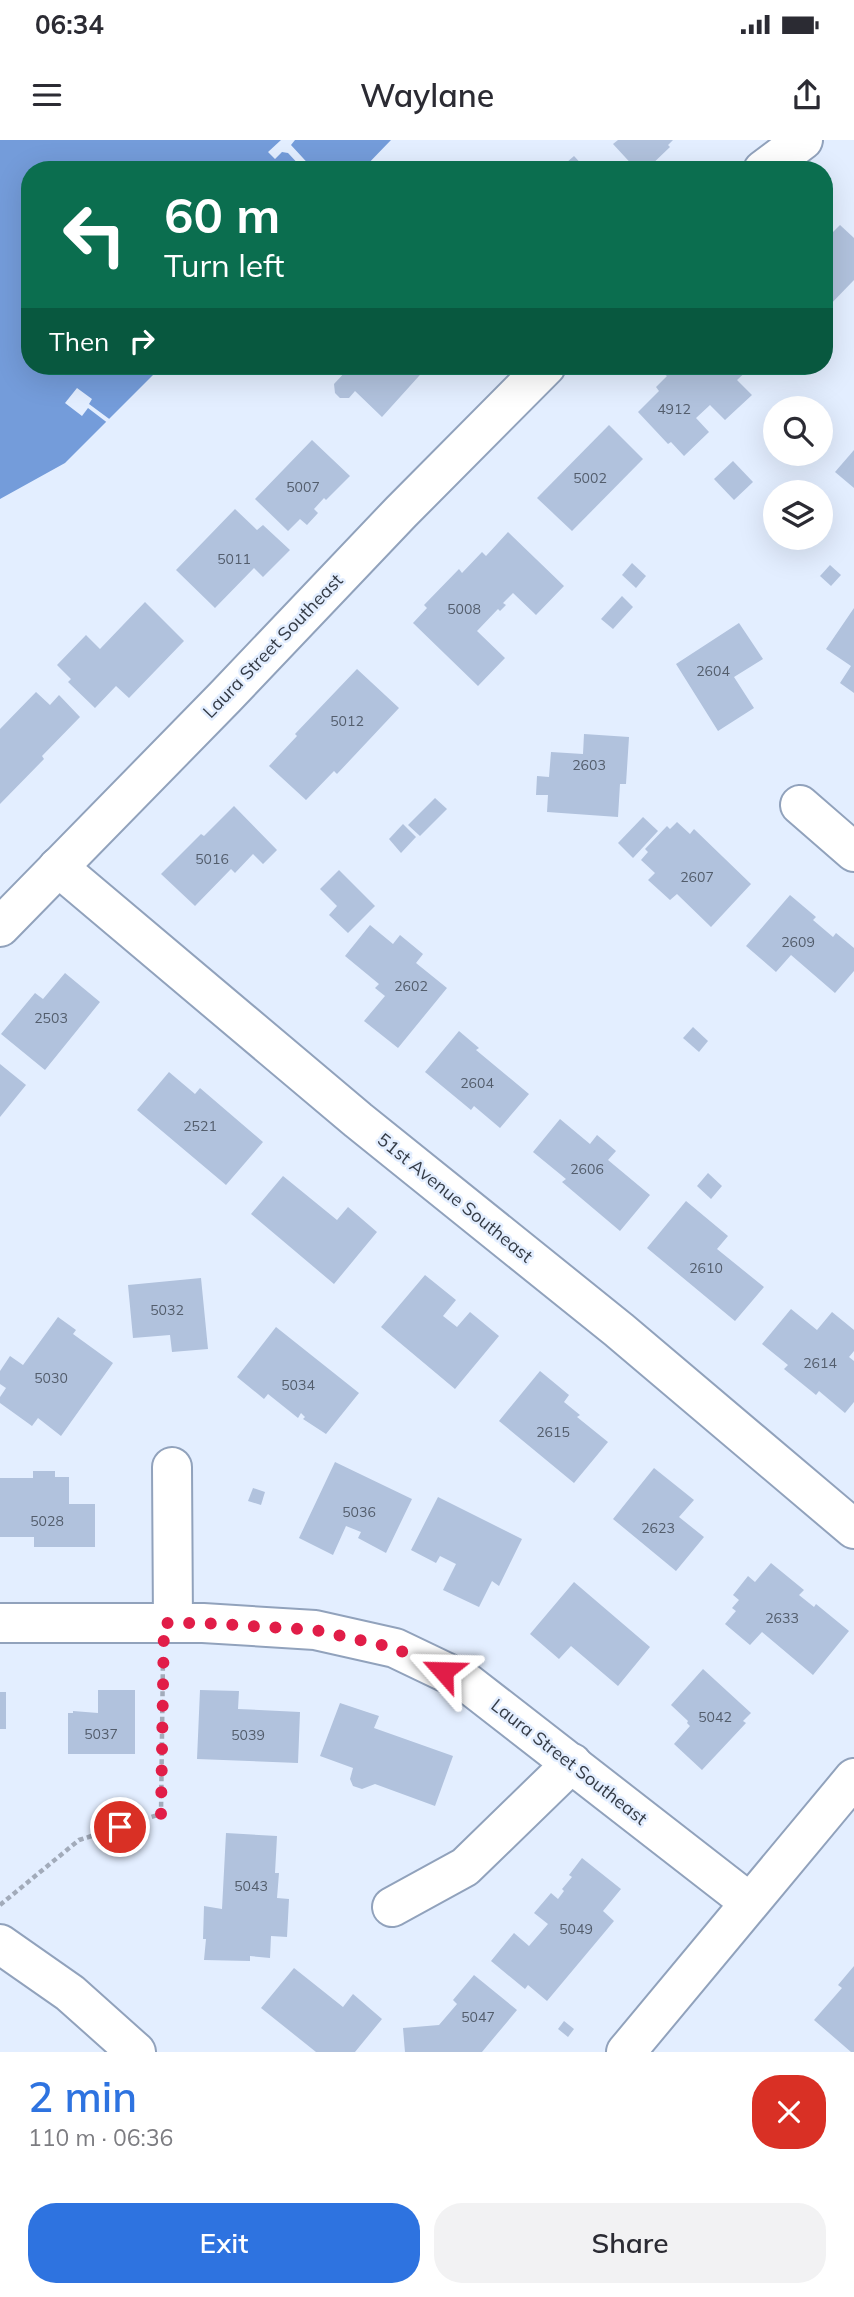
<!DOCTYPE html>
<html lang="en">
<head>
<meta charset="utf-8">
<style>
	body { margin:0; font-family:Mulish,sans-serif; background:#f2f2f3; color:#2b2b33; height:100vh; display:flex; flex-direction:column; font-size:26px; white-space:nowrap }
	* { box-sizing:border-box; margin:0 }
	p { font-size:23px; color:#7c7c81 }
	.icon { flex:none; width:38px; height:38px; fill:none; stroke:currentColor; stroke-width:2; stroke-linecap:round; stroke-linejoin:round }
	.map { position:relative; height:1912px; overflow:hidden }
	.side { display:flex; flex-direction:column; background:#fff; flex:1 }
	.side>* { flex:none }
	.guide { position:absolute; left:21px; top:21px; width:812px; height:214px; border-radius:28px; box-shadow:0 7px 28px #0002; background:#0b6e4f; color:#fff; overflow:hidden }
	.tools { position:absolute; left:763px; top:256px; display:grid; gap:14px }
	.tools a { display:grid; place-items:center; width:70px; height:70px; border-radius:50%; background:#fff; box-shadow:0 7px 28px #0002; font-size:35px }
	.pin { position:absolute; display:grid; place-items:center; width:60px; height:60px; color:#fff; margin:-30px; border:4px solid #fff; border-radius:50%; box-shadow:0 2px 7px #0007 }
	.me { position:absolute; width:77px; margin:-38px; rotate:295deg; stroke-linejoin:round; filter:drop-shadow(0 0 5px #0008) }
	.turn { display:flex; align-items:center; gap:24px; height:147px; padding:0 28px; font-size:32px }
	.turn .icon { width:91px; height:91px; stroke-width:2.5 }
	.turn b { display:block; font-size:49px; line-height:60px }
	.then { display:flex; align-items:center; height:66px; padding:0 28px; background:#0003; gap:14px; font-size:26px }
	.round { display:grid; place-items:center; flex:none; width:74px; height:74px; border-radius:28px; background:#f2f2f3 }
	.overview { display:flex; align-items:center; justify-content:space-between; height:119px; padding:0 28px }
	h1 { font-size:42px; font-weight:600; line-height:52px; color:#2e73e0 }
	.button { display:flex; gap:14px; margin-top:auto; padding:14px 28px }
	.button a { flex:1; height:80px; border-radius:28px; background:#2e73e0; color:#fff; font-size:28px; font-weight:600; line-height:80px; text-align:center }
	.button a+a { background:#f2f2f3; color:#2b2b33 }
	.status { display:flex; justify-content:space-between; align-items:center; height:49px; padding:0 35px; background:#fff; direction:ltr }
	.status svg { height:19px; fill:currentColor }
	header { display:flex; justify-content:space-between; align-items:center; height:91px; padding:0 28px; background:#fff; font-size:32px; font-weight:600 }
	.map>svg:first-child { display:block }
	.water { fill:#749cda }
	.pier { fill:#e3eeff }
	.building { fill:#b1c2dd }
	.lines { fill:none; stroke-linecap:round; stroke-linejoin:round }
	.street-casing { stroke:#91a2bc; stroke-width:42 }
	.path { stroke:#a2abba; stroke-width:4.5; stroke-dasharray:5 3.5; stroke-linecap:butt }
	.street { stroke:#fff; stroke-width:38 }
	.route { stroke:#e11d48; stroke-width:12; stroke-dasharray:0 21.6 }
	.labels { text-anchor:middle; stroke-width:5; stroke-linejoin:round; paint-order:stroke }
	.number-label { font-size:14px; fill:#535d6c }
	.street-label { font-size:18px; fill:#343b46; stroke:#e3eeff }
</style>
</head>
<body>
<div class="status"><b>06:34</b><svg viewBox="0 0 49 12"><path d="M0 12V9h3v3zM5 12V6h3v6zM10 12V3h3v9zM15 12V0h3v12zM26 1h20v11H26zM47 4h2v5h-2z"/></svg></div>
<header><svg class="icon" aria-label="menu" viewBox="0 0 24 24"><path d="M4 6h16M4 12h16M4 18h16"/></svg>Waylane<svg class="icon" aria-label="share" viewBox="0 0 24 24"><path d="M12 15V3M7 8l5-5 5 5M5 13v7h14v-7"/></svg></header>
<div class="map">
<svg width="854" height="1912" viewBox="0 0 854 1912">
	<rect width="100%" height="100%" fill="#e3eeff"/>
	<path class="water" d="M0,0H391L362,30H30V226H162L65,323L0,359Z"/>
	<g class="pier">
		<path d="M281,0H295L291,5L314,30H304L288,13L282,12L275,19L268,12Z"/>
		<path d="M77,248L92,259L89,264L112,281L109,284L88,268L82,276L65,263Z"/>
	</g>
	<g class="building">
		<path d="M618,0H673L668,5L670,7L646,30H637L613,4Z"/>
		<path d="M574,16L587,30H558Z"/>
		<path d="M840,85L854,98V140L824,171V101Z"/>
		<path d="M344,226H428L382,277L355,251L349,258H340L335,253L334,244L348,229Z"/>
		<path d="M673,226H752L737,240L752,255L725,280L710,265L696,278L709,292L684,316L671,302L668,304L638,272L659,251L656,247L667,236L664,234Z"/>
		<path d="M609,285L643,319L572,391L537,358Z"/>
		<path d="M312,300L350,336L326,360L324,358L314,369L318,373L307,385L300,379L288,391L255,359Z"/>
		<path d="M854,310V348L835,332Z"/>
		<path d="M733,321L753,342L734,360L714,339Z"/>
		<path d="M235,369L257,390L263,385L290,410L263,437L254,428L215,468L176,430Z"/>
		<path d="M508,392L564,446L536,475L513,453L503,463L506,465L500,471L498,469L477,491L505,518L478,546L413,483L427,468L424,465L459,429L462,433L482,412L486,416Z"/>
		<path d="M632,423L646,436L636,448L622,435Z"/>
		<path d="M830,425L841,435L831,446L820,436Z"/>
		<path d="M622,456L633,467L613,489L601,479Z"/>
		<path d="M145,462L184,501L129,558L116,546L95,568L68,542L71,539L57,525L86,495L100,509Z"/>
		<path d="M854,468V553L840,543L851,526L826,509Z"/>
		<path d="M739,483L763,519L734,537L754,568L718,591L676,524Z"/>
		<path d="M357,529L399,568L337,634L334,631L306,660L269,626L297,596L295,594Z"/>
		<path d="M36,552L50,565L59,555L80,577L42,616L44,619L0,664V589Z"/>
		<path d="M584,594L629,597L626,644H620L618,677L547,672L548,655H536L537,636L549,637L551,612L583,614Z"/>
		<path d="M435,658L447,669L420,696L408,685Z"/>
		<path d="M234,666L277,710L263,724L253,714L235,733L231,729L195,766L161,734L201,694L204,696Z"/>
		<path d="M643,677L658,691L633,718L618,703Z"/>
		<path d="M677,682L690,694L694,689L751,744L711,787L677,754L670,760L648,740L655,733L641,720L648,712L645,709L667,686L670,689Z"/>
		<path d="M403,684L416,697L401,713L389,699Z"/>
		<path d="M339,730L375,766L348,793L329,775L337,766L320,749Z"/>
		<path d="M790,755L816,777L813,780L833,797L836,793L854,808V831L835,853L791,815L776,832L746,806Z"/>
		<path d="M370,785L393,804L400,795L423,814L416,823L447,848L398,908L364,881L385,856L375,848L379,844L345,816Z"/>
		<path d="M65,833L100,862L45,930L1,894L35,853L43,859Z"/>
		<path d="M693,887L708,901L699,912L683,898Z"/>
		<path d="M459,891L479,908L476,910L529,954L500,988L474,966L471,970L425,932Z"/>
		<path d="M0,924L26,945L0,977Z"/>
		<path d="M169,932L195,954L200,948L263,1002L226,1045L137,970Z"/>
		<path d="M560,979L590,1004L597,995L616,1011L608,1020L650,1055L620,1091L562,1042L566,1039L533,1012Z"/>
		<path d="M708,1033L722,1046L711,1059L697,1046Z"/>
		<path d="M283,1036L337,1080L348,1067L377,1092L334,1144L251,1074Z"/>
		<path d="M686,1061L728,1096L717,1109L764,1147L735,1181L647,1108Z"/>
		<path d="M425,1135L456,1160L443,1176L457,1187L470,1172L499,1196L455,1249L381,1187Z"/>
		<path d="M201,1138L208,1209L172,1212L170,1195L133,1198L128,1145Z"/>
		<path d="M791,1169L817,1190L832,1172L854,1190V1211L849,1217L854,1221V1262L845,1273L819,1251L816,1255L784,1229L788,1225L762,1204Z"/>
		<path d="M58,1177L76,1190L73,1194L113,1223L61,1296L38,1278L32,1286L0,1263V1257L6,1248L0,1244V1231L10,1216L23,1225Z"/>
		<path d="M276,1187L359,1253L326,1294L303,1279L305,1277L301,1273L298,1278L268,1254L264,1259L237,1237Z"/>
		<path d="M540,1231L569,1255L564,1262L580,1275L577,1277L608,1302L574,1343L499,1281Z"/>
		<path d="M335,1322L412,1359L386,1413L358,1398L361,1392L346,1386L333,1415L299,1398Z"/>
		<path d="M654,1328L694,1360L679,1377L704,1397L676,1431L613,1379Z"/>
		<path d="M33,1331H55V1337H69V1364H95V1407H34V1397H0V1338H33Z"/>
		<path d="M253,1348L265,1352L261,1365L248,1361Z"/>
		<path d="M438,1357L522,1399L499,1446L492,1441L479,1467L443,1450L456,1424L440,1416L436,1423L411,1410Z"/>
		<path d="M771,1423L804,1450L799,1455L814,1467L816,1464L849,1491L813,1535L762,1492L750,1505L725,1484L736,1471L732,1468L739,1460L733,1455L748,1436L755,1442Z"/>
		<path d="M574,1442L650,1507L618,1546L571,1506L559,1519L530,1494Z"/>
		<path d="M703,1529L751,1573L743,1581L746,1583L702,1630L674,1604L690,1586L687,1583L688,1581L671,1565Z"/>
		<path d="M98,1550H135V1614H68V1573H73V1571L98,1573Z"/>
		<path d="M200,1550L239,1551L238,1569L300,1572L298,1623L197,1619Z"/>
		<rect x="0" y="1552" width="6" height="37"/>
		<path d="M340,1563L379,1576L374,1588L453,1616L435,1666L375,1644L362,1649L353,1646L350,1639L353,1628L320,1616Z"/>
		<path d="M226,1693L277,1696L275,1733H279L277,1758L289,1759L287,1797L271,1796L270,1818L250,1816V1821L204,1820L206,1799H203L204,1766L222,1769Z"/>
		<path d="M582,1718L621,1749L603,1771L614,1781L547,1861L528,1845L525,1849L491,1821L514,1793L529,1806L548,1784L534,1773L551,1753L558,1759L564,1751L562,1749L572,1737L569,1735Z"/>
		<path d="M854,1826V1912H851L814,1880L842,1848L838,1845Z"/>
		<path d="M294,1828L343,1867L353,1854L382,1879L355,1912H316L261,1868Z"/>
		<path d="M474,1835L517,1870L482,1912H405L403,1888L439,1885L457,1864L453,1860Z"/>
		<path d="M564,1881L574,1889L568,1897L558,1889Z"/>
	</g>
	<g class="lines">
		<defs>
			<g id="street">
				<path d="M763,30L803,0"/>
				<path d="M800,665L854,712"/>
				<path d="M58,727L358,980L619,1190L854,1389"/>
				<path d="M0,787L225,557L401,372L546,226"/>
				<path d="M172,1327L173,1483"/>
				<path d="M0,1483H203L315,1490L395,1508L466,1542L749,1762"/>
				<path d="M392,1767L465,1727L572,1623"/>
				<path d="M0,1804L70,1853L136,1912"/>
				<path d="M626,1912L854,1638"/>
			</g>
		</defs>
		<use href="#street" class="street-casing"/>
		<path class="path" d="M0,1765L79,1700L161,1674L163,1517"/>
		<use href="#street" class="street"/>
	</g>
	<g class="lines">
		<path class="route" d="M120,1687L161,1674L164,1483H203L315,1490L395,1508L443,1531"/>
	</g>
	<g class="labels">
		<g class="number-label">
			<text x="674" y="274">4912</text>
			<text x="590" y="343">5002</text>
			<text x="303" y="352">5007</text>
			<text x="234" y="424">5011</text>
			<text x="464" y="474">5008</text>
			<text x="713" y="536">2604</text>
			<text x="347" y="586">5012</text>
			<text x="589" y="630">2603</text>
			<text x="212" y="724">5016</text>
			<text x="697" y="742">2607</text>
			<text x="798" y="807">2609</text>
			<text x="411" y="851">2602</text>
			<text x="51" y="883">2503</text>
			<text x="477" y="948">2604</text>
			<text x="200" y="991">2521</text>
			<text x="587" y="1034">2606</text>
			<text x="706" y="1133">2610</text>
			<text x="167" y="1175">5032</text>
			<text x="820" y="1228">2614</text>
			<text x="51" y="1243">5030</text>
			<text x="298" y="1250">5034</text>
			<text x="553" y="1297">2615</text>
			<text x="359" y="1377">5036</text>
			<text x="47" y="1386">5028</text>
			<text x="658" y="1393">2623</text>
			<text x="782" y="1483">2633</text>
			<text x="715" y="1582">5042</text>
			<text x="101" y="1599">5037</text>
			<text x="248" y="1600">5039</text>
			<text x="251" y="1751">5043</text>
			<text x="576" y="1794">5049</text>
			<text x="478" y="1882">5047</text>
		</g>
		<g class="street-label">
			<text transform="translate(273 506) rotate(-46)" y="6">Laura Street Southeast</text>
			<text transform="translate(455 1058) rotate(39)" y="6">51st Avenue Southeast</text>
			<text transform="translate(569 1622) rotate(38)" y="6">Laura Street Southeast</text>
		</g>
	</g>
</svg>
<div class="tools">
<a><svg class="icon" aria-label="search" viewBox="0 0 24 24"><circle cx="10" cy="10" r="6"/><path d="M15 15l6 6"/></svg></a>
<a><svg class="icon" aria-label="layers" viewBox="0 0 24 24"><path d="M12 4l9 5-9 5-9-5zM3 14l9 5 9-5"/></svg></a>
</div>
<div class="pin" style="left:120px;top:1687px;background:#d93025"><svg class="icon" aria-label="arrive" viewBox="0 0 24 24"><path d="M6 21V4h12l-3 4 3 4H6"/></svg></div>
<svg class="me" style="left:443px;top:1531px" viewBox="-20 -20 40 40"><path d="M0-17L14 15 0 8-14 15z" fill="#e11d48" stroke="#fff" stroke-width="4"/></svg>
<div class="guide">
<div class="turn"><svg class="icon" aria-label="left" viewBox="0 0 24 24"><path d="M17 20v-9H6M10 6l-5 5 5 5"/></svg><div><b>60 m</b>Turn left</div></div>
<div class="then">Then<svg class="icon" aria-label="right" viewBox="0 0 24 24"><path d="M7 20v-9h11M14 6l5 5-5 5"/></svg></div>
</div>
</div>
<section class="side">
<div class="overview"><div><h1>2 min</h1><p>110 m · 06:36</p></div><a class="round" style="background:#d93025;color:#fff"><svg class="icon" aria-label="close" viewBox="0 0 24 24"><path d="M6 6l12 12M18 6L6 18"/></svg></a></div>
<div class="button"><a>Exit</a><a>Share</a></div>
</section>
</body>
</html>
